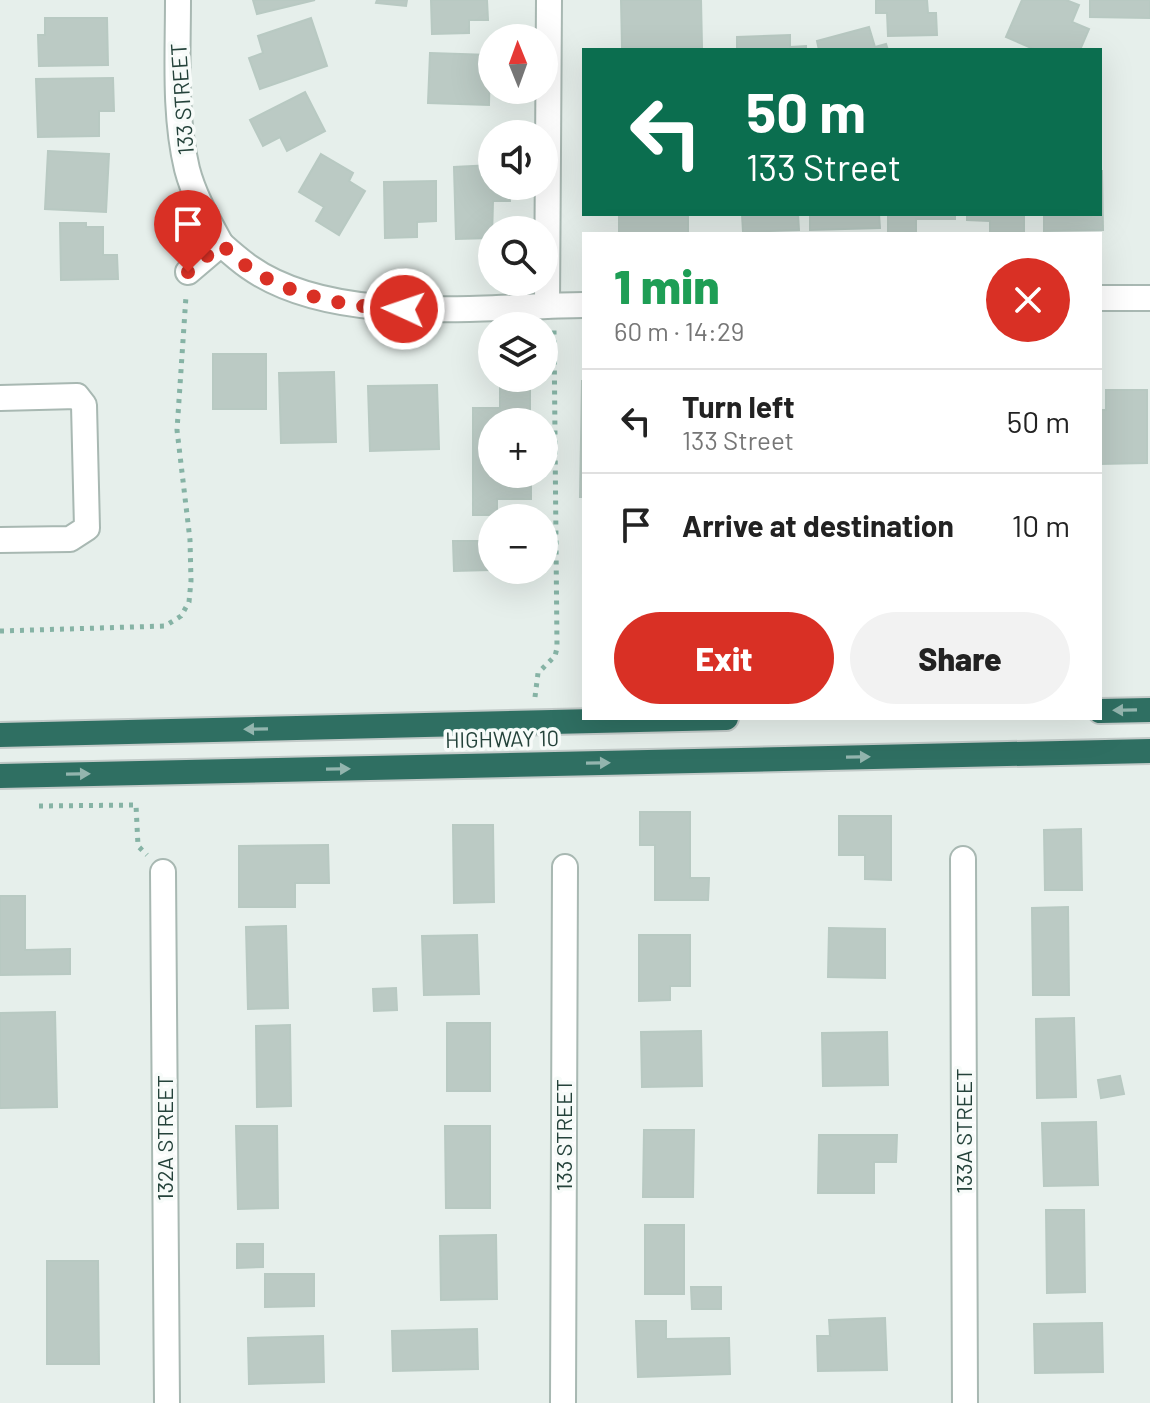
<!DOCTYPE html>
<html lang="en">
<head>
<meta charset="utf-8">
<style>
	body { margin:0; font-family:Barlow,sans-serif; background:#f2f2f2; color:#222; height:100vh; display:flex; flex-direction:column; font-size:30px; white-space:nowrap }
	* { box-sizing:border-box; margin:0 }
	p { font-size:26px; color:#767676 }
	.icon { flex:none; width:44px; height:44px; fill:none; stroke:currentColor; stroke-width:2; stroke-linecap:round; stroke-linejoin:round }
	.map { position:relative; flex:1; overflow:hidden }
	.details { position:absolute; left:582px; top:232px; width:520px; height:488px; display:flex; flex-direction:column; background:#fff; border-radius:0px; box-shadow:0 8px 32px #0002 }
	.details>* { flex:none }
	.banner { position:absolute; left:582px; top:48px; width:520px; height:168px; border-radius:0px; box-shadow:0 8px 32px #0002; background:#0b6e4f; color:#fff; overflow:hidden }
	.needle { width:52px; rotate:359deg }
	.buttons { position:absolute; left:478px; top:24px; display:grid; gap:16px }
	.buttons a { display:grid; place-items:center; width:80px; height:80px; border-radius:50%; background:#fff; box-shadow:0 8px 32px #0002; font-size:40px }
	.pin { position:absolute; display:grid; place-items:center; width:68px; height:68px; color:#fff; margin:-82px -34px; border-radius:50% 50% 50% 0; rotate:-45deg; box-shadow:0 0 8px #0007 }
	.pin .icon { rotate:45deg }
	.me { position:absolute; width:88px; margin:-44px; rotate:273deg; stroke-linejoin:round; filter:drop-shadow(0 0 6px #0008) }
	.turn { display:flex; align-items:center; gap:28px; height:168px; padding:0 32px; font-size:36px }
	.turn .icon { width:104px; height:104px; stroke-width:2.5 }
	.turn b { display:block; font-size:56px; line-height:68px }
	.round { display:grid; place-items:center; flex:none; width:84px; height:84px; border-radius:42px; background:#f2f2f2 }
	.headline { display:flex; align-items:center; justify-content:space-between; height:136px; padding:0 32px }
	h1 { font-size:48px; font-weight:800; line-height:60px; color:#1e9e55 }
	.button { display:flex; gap:16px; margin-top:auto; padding:16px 32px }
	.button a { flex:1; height:92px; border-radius:48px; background:#d93025; color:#fff; font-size:32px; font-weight:800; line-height:92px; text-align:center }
	.button a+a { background:#f2f2f2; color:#222 }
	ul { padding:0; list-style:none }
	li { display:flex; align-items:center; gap:24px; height:104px; padding:0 32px; border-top:2px solid #e0e0e0 }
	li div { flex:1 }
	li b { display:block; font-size:30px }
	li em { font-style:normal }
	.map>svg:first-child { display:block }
	.building { fill:#bbcac4; stroke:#b8c9c2; stroke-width:2 }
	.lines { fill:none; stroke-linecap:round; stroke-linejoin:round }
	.minor-casing { stroke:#a8b8b2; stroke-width:28 }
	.highway-casing { stroke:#c2cac8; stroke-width:28 }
	.path { stroke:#86b3a5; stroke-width:5; stroke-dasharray:4 6; stroke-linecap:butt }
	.minor { stroke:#fff; stroke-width:24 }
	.highway { stroke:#2f6f62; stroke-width:24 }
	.oneway { fill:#93b5ae }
	.route { stroke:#d93025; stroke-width:14; stroke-dasharray:0 25.2 }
	.labels { text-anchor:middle; stroke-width:7; stroke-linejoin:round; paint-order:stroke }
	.street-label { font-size:22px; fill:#24423a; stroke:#f7fbf9 }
</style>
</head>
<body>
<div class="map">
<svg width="1150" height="1403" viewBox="0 0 1150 1403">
	<rect width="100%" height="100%" fill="#e6efeb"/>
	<g class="building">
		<path d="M253,0H315L257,14Z"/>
		<path d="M377,0H407L406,6L376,3Z"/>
		<path d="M431,0H487L488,20H469V33L432,34Z"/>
		<path d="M621,0H701L702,47H622Z"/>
		<path d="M876,0H927L928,13H936L937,35L888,36L887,13H876Z"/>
		<path d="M1022,0H1066L1079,5L1072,22L1089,29L1080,50H1036L1006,37Z"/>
		<path d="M1090,0H1150V18L1090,17Z"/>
		<path d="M45,18H107L108,65L39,66L38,35H45Z"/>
		<path d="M311,18L327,66L260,89L249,58L263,53L258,36Z"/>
		<path d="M869,27L875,47L886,44L888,50H819L817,41Z"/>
		<path d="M790,35V47L806,46V50H737V37Z"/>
		<path d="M430,53L490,55L489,105L428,103Z"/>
		<path d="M113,78L114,111H99V136L38,137L36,79Z"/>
		<path d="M305,92L325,131L287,151L280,137L263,146L250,120Z"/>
		<path d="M48,151L109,154L106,212L45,209Z"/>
		<path d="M321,154L353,173L349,181L365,191L339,235L316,221L324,207L299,192Z"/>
		<path d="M492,165V186H509L510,201H493L492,238L456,239L454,167Z"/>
		<path d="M1100,171H1102L1103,230L1044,231V214H1100Z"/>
		<path d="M436,181V221L417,222V237L385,238L384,182Z"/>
		<rect x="619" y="214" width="69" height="20"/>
		<path d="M742,214H798L799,230L743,232Z"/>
		<path d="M810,214H879L880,228L810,230Z"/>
		<path d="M888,214H955V219H916V232L888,233Z"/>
		<path d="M967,214H1024V232H990V221L967,220Z"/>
		<path d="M60,223H86V227H103V255H117L118,279L61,280Z"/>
		<rect x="213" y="354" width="53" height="55"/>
		<path d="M334,372L336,442L281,443L279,373Z"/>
		<path d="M500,378H530V422H492V474H531V499H497V515H473V408H500Z"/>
		<path d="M582,381H584V497H580Z"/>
		<path d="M437,385L439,449L370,451L368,386Z"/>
		<path d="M1106,390H1147V463L1100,464V410H1106Z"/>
		<path d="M453,541H489L490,570L454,571Z"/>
		<path d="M640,812H690V878H709L708,900H655V845H640Z"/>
		<path d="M839,816H891V880L865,879V855H839Z"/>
		<path d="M453,825H493L494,902L454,903Z"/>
		<path d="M1081,829L1082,890H1045L1044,830Z"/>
		<path d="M328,845L329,883H295V907H239V846Z"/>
		<path d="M0,896H25V950L70,949V974L0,975Z"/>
		<path d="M1068,907L1069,995H1033L1032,908Z"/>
		<path d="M286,926L288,1008L248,1009L246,927Z"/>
		<path d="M829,928L885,929V978L828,977Z"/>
		<path d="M477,935L479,994L424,995L422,936Z"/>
		<path d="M639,935H690V986H670V1000L639,1001Z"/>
		<path d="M396,988L397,1010L374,1011L373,989Z"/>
		<path d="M55,1012L57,1107L0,1108V1013Z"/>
		<path d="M1074,1018L1076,1097L1037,1098L1036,1019Z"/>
		<rect x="447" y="1023" width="43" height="68"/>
		<path d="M290,1025L291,1106L257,1107L256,1026Z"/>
		<path d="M701,1031L702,1086L642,1087L641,1032Z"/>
		<path d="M887,1032L888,1085L823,1086L822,1033Z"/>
		<path d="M1120,1076L1124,1094L1101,1098L1098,1080Z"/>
		<path d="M1096,1122L1098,1185L1044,1186L1042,1123Z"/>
		<path d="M236,1126H277L278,1208L238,1209Z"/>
		<path d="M445,1126H490V1208H446Z"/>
		<path d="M644,1130H694L693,1197H643Z"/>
		<path d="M819,1135H897L896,1162H874V1193H818Z"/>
		<path d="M1046,1210H1084L1085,1292L1047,1293Z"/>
		<rect x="645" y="1225" width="39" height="69"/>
		<path d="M496,1235L497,1299L441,1300L440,1236Z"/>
		<path d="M237,1244H263V1267L237,1268Z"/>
		<path d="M47,1261H98L99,1364H47Z"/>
		<path d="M265,1274H314V1306L265,1307Z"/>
		<path d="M691,1287H721V1309H692Z"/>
		<path d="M885,1318L887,1370L818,1371L817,1336H830L829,1320Z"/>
		<path d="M636,1321H666V1339L729,1338L730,1374L638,1377Z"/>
		<path d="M1102,1323L1103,1372L1035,1373L1034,1324Z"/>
		<path d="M477,1329L478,1369L393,1371L392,1331Z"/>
		<path d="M323,1336L324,1382L249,1384L248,1338Z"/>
	</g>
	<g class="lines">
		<defs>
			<g id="minor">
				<path d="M178,0C178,56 174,115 187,169C194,196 208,220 221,244L188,272"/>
				<path d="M221,244C230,252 239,260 249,267C334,327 484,306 584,305"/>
				<path d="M1100,298H1150"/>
				<path d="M547,305L549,0"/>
				<path d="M0,398L77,396L84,405L87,528L70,539L0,540"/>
				<path d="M963,859L965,1403"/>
				<path d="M163,872L167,1403"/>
				<path d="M563,1403L565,867"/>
			</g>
			<g id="highway">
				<path d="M1100,711L1150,710"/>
				<path d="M0,735L726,718"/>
				<path d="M0,776L1150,751"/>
			</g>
		</defs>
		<use href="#minor" class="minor-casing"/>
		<use href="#highway" class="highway-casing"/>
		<g class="path">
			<path d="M0,631L165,626L181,616L189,602L191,581L190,540L177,430L186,296"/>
			<path d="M535,697L538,673L555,656L557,648L554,330"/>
			<path d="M39,806L136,805L138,846L147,855"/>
		</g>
		<use href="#minor" class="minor"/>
		<use href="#highway" class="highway"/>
	</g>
	<defs><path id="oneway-solid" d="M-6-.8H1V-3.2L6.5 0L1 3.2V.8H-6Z" transform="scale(2)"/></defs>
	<g class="oneway">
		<use href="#oneway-solid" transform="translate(1125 710) rotate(179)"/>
		<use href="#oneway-solid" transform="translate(256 729) rotate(179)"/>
		<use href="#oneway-solid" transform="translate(858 757) rotate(-1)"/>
		<use href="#oneway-solid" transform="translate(598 763) rotate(-1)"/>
		<use href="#oneway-solid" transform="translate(338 769) rotate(-1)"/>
		<use href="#oneway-solid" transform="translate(78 774) rotate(-1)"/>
	</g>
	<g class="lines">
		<path class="route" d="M188,272L221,244C230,252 239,261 249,268C292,297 353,308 404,309"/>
	</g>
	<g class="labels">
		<g class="street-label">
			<text transform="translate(182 99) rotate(-94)" y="8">133 STREET</text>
			<text transform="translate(502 739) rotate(-1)" y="8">HIGHWAY 10</text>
			<text transform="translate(964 1131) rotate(-90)" y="8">133A STREET</text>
			<text transform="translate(564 1135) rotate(-90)" y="8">133 STREET</text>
			<text transform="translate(165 1138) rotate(-90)" y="8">132A STREET</text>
		</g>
	</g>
</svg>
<div class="buttons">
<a><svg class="needle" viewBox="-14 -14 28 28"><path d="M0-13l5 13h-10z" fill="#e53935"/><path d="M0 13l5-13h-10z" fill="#767676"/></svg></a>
<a><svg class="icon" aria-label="sound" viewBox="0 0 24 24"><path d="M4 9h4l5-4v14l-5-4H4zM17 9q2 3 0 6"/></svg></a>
<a><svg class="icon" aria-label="search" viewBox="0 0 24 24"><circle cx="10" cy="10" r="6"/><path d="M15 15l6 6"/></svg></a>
<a><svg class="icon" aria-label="layers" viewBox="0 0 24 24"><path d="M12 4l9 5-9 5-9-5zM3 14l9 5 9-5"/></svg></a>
<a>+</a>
<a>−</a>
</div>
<div class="pin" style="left:188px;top:272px;background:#d93025"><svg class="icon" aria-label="arrive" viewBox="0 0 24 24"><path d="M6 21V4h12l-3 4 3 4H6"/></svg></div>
<svg class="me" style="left:404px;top:309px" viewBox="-20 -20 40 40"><circle r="17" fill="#d93025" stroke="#fff" stroke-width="3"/><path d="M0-11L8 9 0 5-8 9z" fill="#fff"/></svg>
<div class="banner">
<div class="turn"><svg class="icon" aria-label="left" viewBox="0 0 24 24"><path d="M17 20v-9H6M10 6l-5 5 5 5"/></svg><div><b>50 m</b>133 Street</div></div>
</div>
<section class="details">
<div class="headline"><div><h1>1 min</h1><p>60 m · 14:29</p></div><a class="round" style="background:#d93025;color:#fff"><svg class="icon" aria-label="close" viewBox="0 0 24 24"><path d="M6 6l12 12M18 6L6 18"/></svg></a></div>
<ul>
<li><svg class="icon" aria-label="left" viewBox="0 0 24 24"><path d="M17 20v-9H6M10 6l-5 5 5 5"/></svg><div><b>Turn left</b><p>133 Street</p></div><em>50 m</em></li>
<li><svg class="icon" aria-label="arrive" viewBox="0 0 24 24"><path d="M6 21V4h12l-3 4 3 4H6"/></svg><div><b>Arrive at destination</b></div><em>10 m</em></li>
</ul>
<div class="button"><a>Exit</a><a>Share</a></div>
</section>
</div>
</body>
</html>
